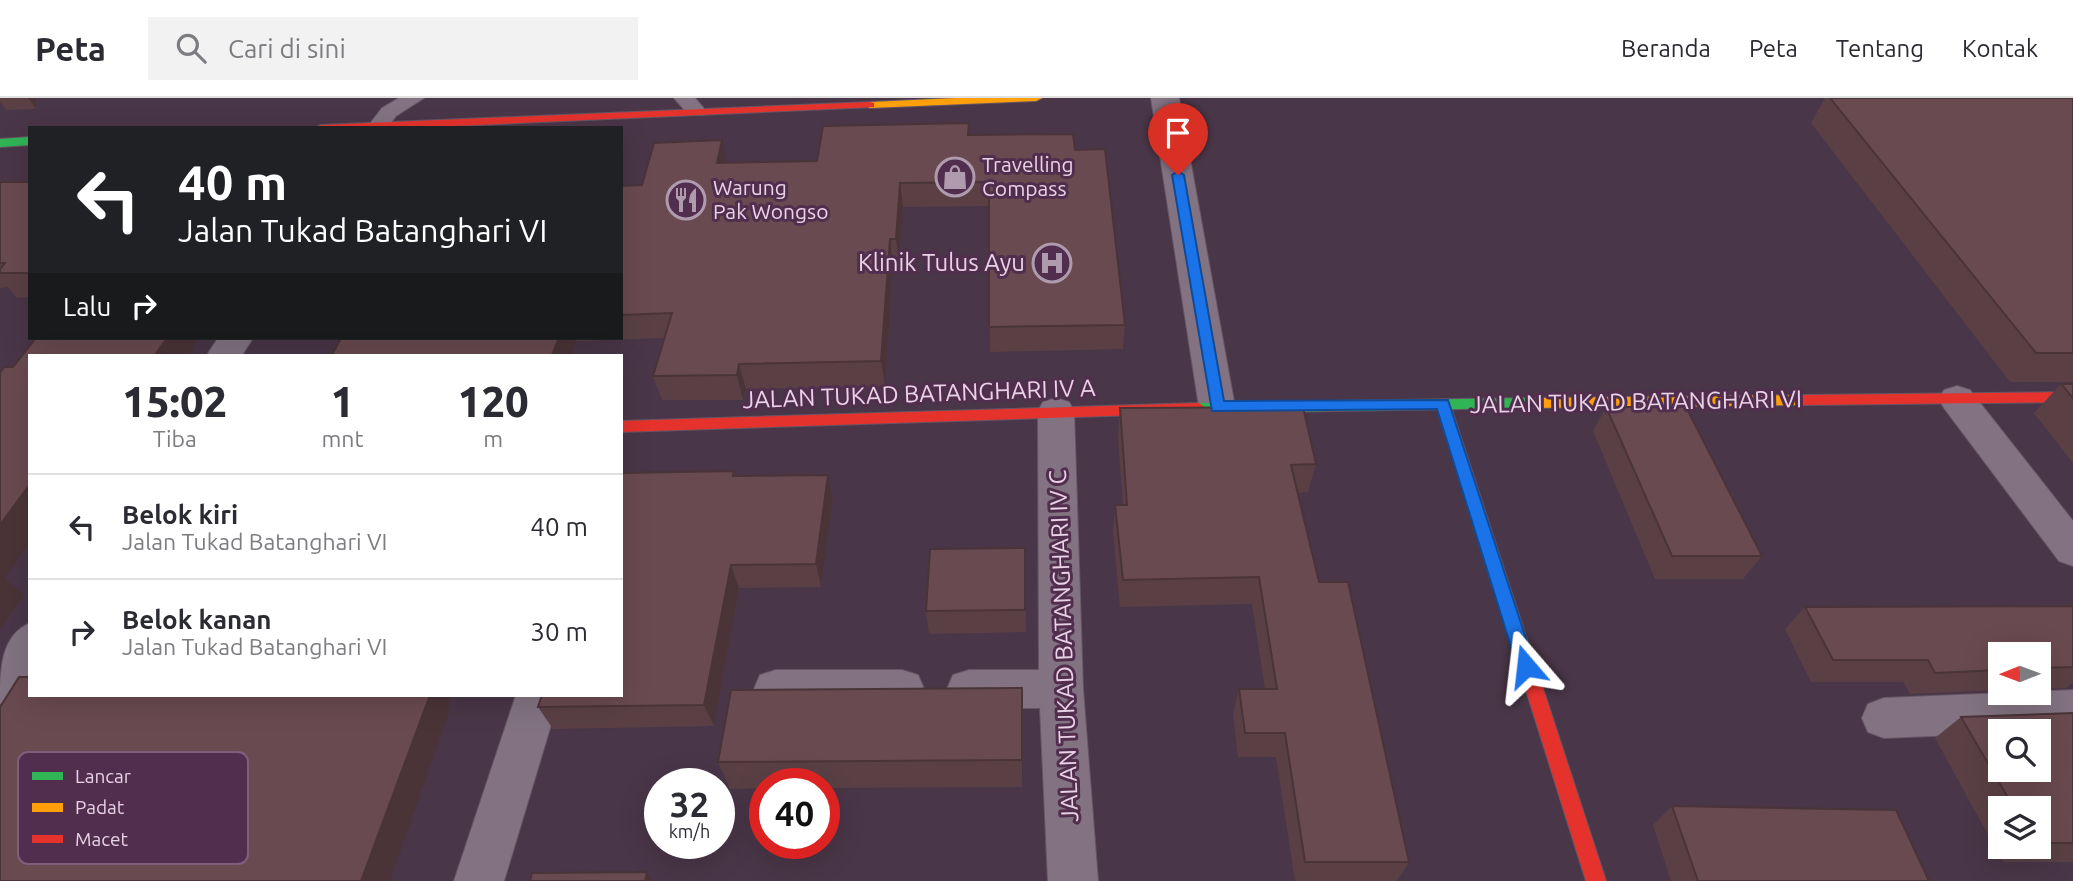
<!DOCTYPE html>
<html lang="id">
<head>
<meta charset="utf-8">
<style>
	body { margin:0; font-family:Ubuntu,sans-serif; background:#f2f2f3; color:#2b2b33; height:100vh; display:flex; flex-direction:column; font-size:26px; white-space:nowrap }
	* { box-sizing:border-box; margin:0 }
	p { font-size:23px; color:#7c7c81 }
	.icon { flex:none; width:38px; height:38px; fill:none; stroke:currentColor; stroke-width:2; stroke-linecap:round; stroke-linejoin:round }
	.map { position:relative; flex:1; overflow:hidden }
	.drawer { position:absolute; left:28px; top:256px; width:595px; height:343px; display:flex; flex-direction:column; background:#fff; border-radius:0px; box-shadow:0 7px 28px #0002 }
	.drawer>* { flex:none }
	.top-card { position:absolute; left:28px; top:28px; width:595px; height:214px; border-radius:0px; box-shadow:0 7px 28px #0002; background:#202124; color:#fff; overflow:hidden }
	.needle { width:46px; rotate:269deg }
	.fabs { position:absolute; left:1988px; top:544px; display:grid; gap:14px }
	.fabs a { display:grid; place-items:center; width:63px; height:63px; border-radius:0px; background:#fff; box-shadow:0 7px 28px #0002; font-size:35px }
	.speed { position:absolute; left:644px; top:670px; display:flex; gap:14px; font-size:35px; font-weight:700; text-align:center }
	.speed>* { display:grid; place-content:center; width:91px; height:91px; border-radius:50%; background:#fff; box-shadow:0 7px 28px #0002; line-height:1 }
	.speed small { font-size:18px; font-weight:400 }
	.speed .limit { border:10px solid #d22; background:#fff; color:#111 }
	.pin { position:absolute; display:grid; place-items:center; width:60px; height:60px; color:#fff; margin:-72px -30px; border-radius:50% 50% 50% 0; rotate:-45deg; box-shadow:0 0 7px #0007 }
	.pin .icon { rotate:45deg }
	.me { position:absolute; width:77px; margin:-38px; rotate:343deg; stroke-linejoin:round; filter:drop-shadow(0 0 5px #0008) }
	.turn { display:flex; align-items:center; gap:24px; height:147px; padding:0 35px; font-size:32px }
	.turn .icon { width:91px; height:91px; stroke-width:2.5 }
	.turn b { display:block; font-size:49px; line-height:60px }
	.then { display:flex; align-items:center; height:66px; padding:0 35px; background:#0003; gap:14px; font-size:26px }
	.eta { display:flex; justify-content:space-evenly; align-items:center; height:119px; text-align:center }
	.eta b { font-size:42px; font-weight:800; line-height:49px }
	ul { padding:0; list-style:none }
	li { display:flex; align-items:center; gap:21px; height:105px; padding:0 35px; border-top:2px solid #e1e1e2 }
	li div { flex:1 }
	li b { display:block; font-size:26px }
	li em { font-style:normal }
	header { display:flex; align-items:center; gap:42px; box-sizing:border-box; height:98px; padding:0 35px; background:#fff; border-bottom:2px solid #e1e1e2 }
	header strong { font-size:33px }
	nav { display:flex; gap:38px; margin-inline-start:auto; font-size:24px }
	.search { width:490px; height:63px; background:#f2f2f3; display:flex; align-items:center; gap:18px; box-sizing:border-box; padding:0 24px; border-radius:0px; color:#7c7c81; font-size:26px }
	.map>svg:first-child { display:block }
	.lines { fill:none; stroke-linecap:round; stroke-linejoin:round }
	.lane-casing { stroke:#665665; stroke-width:2 }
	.street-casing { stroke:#665665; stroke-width:2 }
	.fast-casing { stroke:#665665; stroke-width:2 }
	.slow-casing { stroke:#665665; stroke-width:2 }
	.jam-casing { stroke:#665665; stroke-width:2 }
	.lane { fill:#837382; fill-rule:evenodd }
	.street { fill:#837382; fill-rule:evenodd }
	.fast { fill:#30b455; fill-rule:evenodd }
	.slow { fill:#ff9f0a; fill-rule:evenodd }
	.jam { fill:#e5322d; fill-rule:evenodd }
	.wall { fill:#5a4045; fill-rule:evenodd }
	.shaded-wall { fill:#4a3438 }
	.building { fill:#694a50; stroke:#4a3438; stroke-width:2; fill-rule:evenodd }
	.route { fill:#1a73e8; stroke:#114b97; stroke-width:2 }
	.labels { text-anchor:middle; stroke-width:6; stroke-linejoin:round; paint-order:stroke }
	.far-poi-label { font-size:21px; fill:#e8d2e5; stroke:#512e4e; text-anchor:start }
	.poi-label { font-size:24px; fill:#e8d2e5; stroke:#512e4e; text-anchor:end }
	.street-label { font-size:24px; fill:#e8d2e5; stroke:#512e4e }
	.key { fill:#512e4e; stroke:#7e5f7b; stroke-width:2 }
	.key-label { font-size:19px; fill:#e8d2e5 }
</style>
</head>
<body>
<header>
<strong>Peta</strong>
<div class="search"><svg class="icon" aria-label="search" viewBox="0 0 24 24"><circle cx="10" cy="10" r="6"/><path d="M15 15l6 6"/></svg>Cari di sini</div>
<nav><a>Beranda</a><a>Peta</a><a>Tentang</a><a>Kontak</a></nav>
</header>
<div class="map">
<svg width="2073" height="783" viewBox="0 0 2073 783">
	<rect width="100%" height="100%" fill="#493648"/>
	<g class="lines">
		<defs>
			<g id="lane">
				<path d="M399,0H424L396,18L387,30H371L369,27L382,10Z"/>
				<path d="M674,0H695L706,13L703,17H689Z"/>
			</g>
			<g id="street">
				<path d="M1151,0H1179L1235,309L1230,318L1217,322L1204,318L1199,309Z"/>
				<path d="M218,240H253L242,257H207Z"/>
				<path d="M1957,288L1970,292L2073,423V468L2059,463L1944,310L1939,301L1944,292Z"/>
				<path d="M1056,300L1069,304L1074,313L1083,591L1098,783H1048L1040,610H969L953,605L947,591L953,577L969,572H1039L1038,313L1043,304Z"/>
				<path d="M30,525C30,559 39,592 0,606C0,573 0,538 30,525Z"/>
				<path d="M776,572H902L918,577L924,591L918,605L902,610H776L760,605L754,591L760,577Z"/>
				<path d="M2073,592V632L1884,640L1868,634L1862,620L1868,606L1884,600Z"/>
				<path d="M516,597H560L504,783H454Z"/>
			</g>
			<g id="fast">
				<path d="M30,39V47L0,49V41Z"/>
				<path d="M1531,300L1538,305L1531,310L1199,315L1192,310L1199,305Z"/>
			</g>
			<g id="slow">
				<path d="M956,0H1042L1036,3L870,10L864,7L870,4Z"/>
				<path d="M1803,297L1810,302L1803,307L1531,310L1524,305L1531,300Z"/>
			</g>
			<g id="jam">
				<path d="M870,4L874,5V9L410,30H315L321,27Z"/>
				<path d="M2073,294V304L1803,307L1796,302L1803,297Z"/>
				<path d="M1443,301L1450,306L1606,783H1586L1436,306Z"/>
				<path d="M1199,305L1206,310L1199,315L621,334V323Z"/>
			</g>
		</defs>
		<use href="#lane" class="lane-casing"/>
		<use href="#street" class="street-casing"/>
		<use href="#fast" class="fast-casing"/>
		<use href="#slow" class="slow-casing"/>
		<use href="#jam" class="jam-casing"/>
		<use href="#lane" class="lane"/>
		<use href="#street" class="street"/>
		<use href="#fast" class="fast"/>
		<use href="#slow" class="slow"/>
		<use href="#jam" class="jam"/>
	</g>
	<g class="wall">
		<path d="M0,0H36V11L6,12L0,4Z"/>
		<path d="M1825,0H2073V284H2010L1811,25Z"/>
		<path d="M969,25V37L1075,52L1125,227L1123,251L990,254L989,108L903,109L899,166H893L885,288L746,291L743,302H662L653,278L664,240L576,243L341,240H621V88L642,87L727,65L817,63Z"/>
		<path d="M0,84H30V199L17,200L8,189L0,190Z"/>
		<path d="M2061,286H2073V365L2034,315Z"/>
		<path d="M1606,309L1762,458L1743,481H1655L1593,333Z"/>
		<path d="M1120,310L1316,366L1308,394L1297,395L1319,484L1409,764L1397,783H1295L1276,659H1238L1233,616L1239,591H1265L1252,506L1120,509L1113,435L1115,407H1123L1118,339Z"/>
		<path d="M734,373L736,378L828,377L833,401L821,489L739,490L714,628L553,631L538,609Z"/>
		<path d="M1025,450L1026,534L929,536L926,513Z"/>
		<path d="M2073,508V584L2066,590L2039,591V556H2000V592L1910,596L1903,584H1811L1785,531L1805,509Z"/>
		<path d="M1022,590V689L824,690V686H765V690L730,691L718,664Z"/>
		<path d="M2073,615V764H2003L1935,640L1961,619ZM2000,710H2039V749H2000Z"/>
		<path d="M1672,708L1929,783H1671L1653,727Z"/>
	</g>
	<g class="shaded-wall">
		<path d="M28,0H36V11Z"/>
		<path d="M722,42L727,67L717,65Z"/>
		<path d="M900,85L903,109L899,166L896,141Z"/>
		<path d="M890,141L893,166L885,288L881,263Z"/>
		<path d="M167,240H199L192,250L193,252L190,257H155Z"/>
		<path d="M559,240H575L576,243L572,257H552Z"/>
		<path d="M739,266L746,291L743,302L737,277Z"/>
		<path d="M828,377L833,401L821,489L816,466Z"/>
		<path d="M30,386V444L5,481L24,497L0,532V427Z"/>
		<path d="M731,467L739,490L714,628L704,607Z"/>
		<path d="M1022,590L1023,619L1022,689Z"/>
		<path d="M430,597H452L448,608L450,611L390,783H361Z"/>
		<path d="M647,774L653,783H645Z"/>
	</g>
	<g class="building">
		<path d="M1830,0H2073V255H2036Z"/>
		<path d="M969,25L968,37L1073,36L1075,52L1105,51L1125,227L989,229V84L900,85L896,141H890L881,263L739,266L737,277L653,278L672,215L621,217V88L642,87L654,45L722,42L717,65L817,63L823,28Z"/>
		<path d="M0,84H30V175H0V171L5,165H0Z"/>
		<path d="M36,240H167L155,257H30V386L0,427V275L4,269H13Z"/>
		<path d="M341,240H559L552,257H332Z"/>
		<path d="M2061,286H2073V300Z"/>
		<path d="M1303,309L1316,366L1291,367L1319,484H1348L1409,764H1305L1285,635H1245L1239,591H1277L1259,479L1123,482L1115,407H1127L1120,310Z"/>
		<path d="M1606,309H1686L1762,458H1672Z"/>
		<path d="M734,373L733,378L828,377L816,466L731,467L704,607L538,609L542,597H621V375Z"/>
		<path d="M1025,450V512L926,513L930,451Z"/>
		<path d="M2073,508V569L2039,570V556H2000V572L1935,575L1928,562H1833L1805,509Z"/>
		<path d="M19,579H30V597H430L361,783H0V609Z"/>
		<path d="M1022,590V662L718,664L731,592Z"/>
		<path d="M2073,615V745H2039V710H2014L1961,619ZM2000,634H2039V672H2000Z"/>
		<path d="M1672,708L1896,712L1929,783H1698Z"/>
		<path d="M647,774L645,783H530L532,775Z"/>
	</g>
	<path class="route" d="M1178,73L1184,77L1224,303L1448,302L1535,568L1532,573L1526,576L1520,573L1517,568L1437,311L1212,313L1172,77Z"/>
	<defs>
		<symbol id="shop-ring" viewBox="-11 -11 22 22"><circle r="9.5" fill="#512e4e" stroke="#b09bae" stroke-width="1.5"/><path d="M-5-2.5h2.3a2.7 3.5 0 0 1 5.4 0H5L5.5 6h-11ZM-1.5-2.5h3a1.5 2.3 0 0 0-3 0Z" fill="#b09bae"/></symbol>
		<symbol id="restaurant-ring" viewBox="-11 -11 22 22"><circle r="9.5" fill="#512e4e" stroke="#b09bae" stroke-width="1.5"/><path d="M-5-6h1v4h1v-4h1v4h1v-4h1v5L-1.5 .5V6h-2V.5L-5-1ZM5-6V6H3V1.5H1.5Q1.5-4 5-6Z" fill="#b09bae"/></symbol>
		<symbol id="hospital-ring" viewBox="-11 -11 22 22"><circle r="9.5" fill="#512e4e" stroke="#b09bae" stroke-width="1.5"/><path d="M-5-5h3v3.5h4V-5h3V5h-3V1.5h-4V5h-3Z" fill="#b09bae"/></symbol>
	</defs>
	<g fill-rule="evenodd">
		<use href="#shop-ring" x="933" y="57" width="44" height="44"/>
		<use href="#restaurant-ring" x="664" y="80" width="44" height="44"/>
		<use href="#hospital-ring" x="1030" y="143" width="44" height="44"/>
	</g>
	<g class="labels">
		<g class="far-poi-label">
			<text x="982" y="74">Travelling<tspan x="982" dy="24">Compass</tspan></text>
			<text x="713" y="97">Warung<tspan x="713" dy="24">Pak Wongso</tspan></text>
		</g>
		<g class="poi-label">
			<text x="1025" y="173">Klinik Tulus Ayu</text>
		</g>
		<g class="street-label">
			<text transform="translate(919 296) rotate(-2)" y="8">JALAN TUKAD BATANGHARI IV A</text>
			<text transform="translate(1636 304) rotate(-1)" y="8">JALAN TUKAD BATANGHARI VI</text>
			<text transform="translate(1064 548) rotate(-92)" y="8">JALAN TUKAD BATANGHARI IV C</text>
		</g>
	</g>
	<rect x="18" y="654" width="230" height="112" rx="10" class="key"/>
	<rect x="32" y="674" width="31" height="8" fill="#30b455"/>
	<rect x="32" y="705" width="31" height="9" fill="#ff9f0a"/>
	<rect x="32" y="737" width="31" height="8" fill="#e5322d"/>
	<g class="key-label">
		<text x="75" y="685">Lancar</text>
		<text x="75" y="716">Padat</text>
		<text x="75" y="748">Macet</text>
	</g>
</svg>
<div class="fabs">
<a><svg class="needle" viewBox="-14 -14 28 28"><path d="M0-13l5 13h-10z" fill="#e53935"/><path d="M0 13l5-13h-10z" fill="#7c7c81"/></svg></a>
<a><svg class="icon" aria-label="search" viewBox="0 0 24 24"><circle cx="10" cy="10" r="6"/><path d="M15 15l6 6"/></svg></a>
<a><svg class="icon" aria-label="layers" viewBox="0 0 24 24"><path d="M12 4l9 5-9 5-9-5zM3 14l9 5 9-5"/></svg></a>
</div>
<div class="speed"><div>32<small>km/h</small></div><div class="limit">40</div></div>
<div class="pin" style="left:1178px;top:77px;background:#d93025"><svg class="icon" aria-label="arrive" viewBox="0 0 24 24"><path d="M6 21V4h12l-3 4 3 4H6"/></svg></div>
<svg class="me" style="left:1526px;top:568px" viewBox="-20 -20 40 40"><path d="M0-17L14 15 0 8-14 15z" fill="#1a73e8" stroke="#fff" stroke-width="4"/></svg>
<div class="top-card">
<div class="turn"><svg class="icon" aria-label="left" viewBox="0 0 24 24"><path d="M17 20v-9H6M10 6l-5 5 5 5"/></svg><div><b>40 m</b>Jalan Tukad Batanghari VI</div></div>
<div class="then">Lalu<svg class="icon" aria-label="right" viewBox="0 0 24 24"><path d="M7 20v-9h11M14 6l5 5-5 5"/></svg></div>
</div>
<section class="drawer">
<div class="eta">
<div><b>15:02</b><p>Tiba</p></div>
<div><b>1</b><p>mnt</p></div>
<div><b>120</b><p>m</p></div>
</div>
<ul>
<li><svg class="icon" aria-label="left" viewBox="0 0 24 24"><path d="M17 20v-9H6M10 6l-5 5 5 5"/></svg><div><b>Belok kiri</b><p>Jalan Tukad Batanghari VI</p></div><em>40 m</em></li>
<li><svg class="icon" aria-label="right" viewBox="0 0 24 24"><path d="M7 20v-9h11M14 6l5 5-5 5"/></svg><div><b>Belok kanan</b><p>Jalan Tukad Batanghari VI</p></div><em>30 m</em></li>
</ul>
</section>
</div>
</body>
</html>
